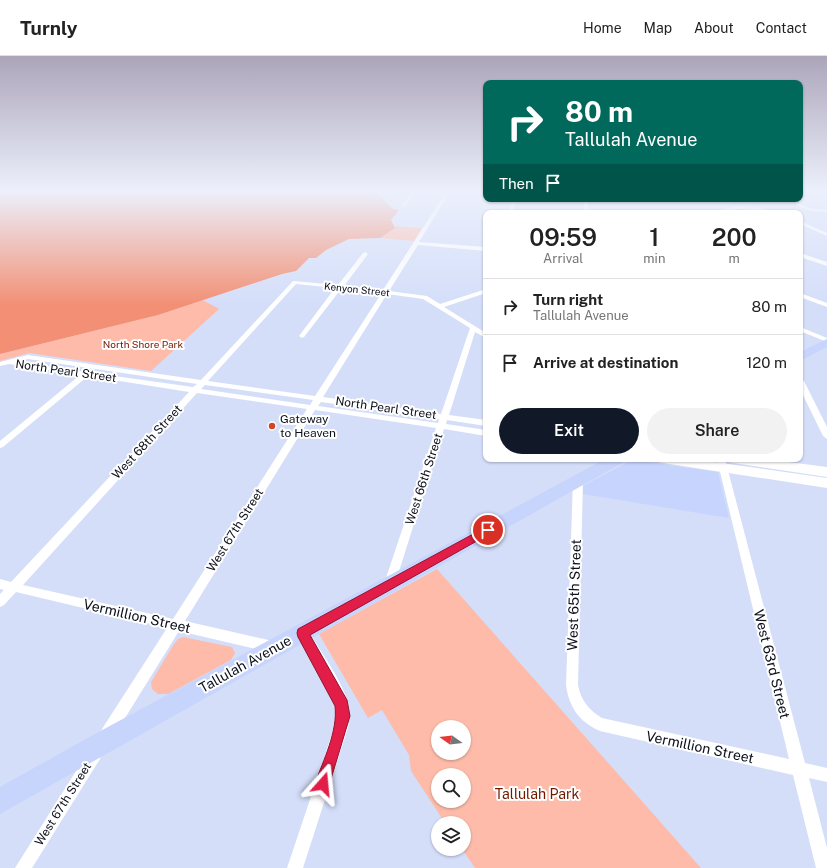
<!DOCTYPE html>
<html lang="en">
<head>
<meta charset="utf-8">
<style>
	body { margin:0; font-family:"Public Sans",sans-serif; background:#f2f2f2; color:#222; height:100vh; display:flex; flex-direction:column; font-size:15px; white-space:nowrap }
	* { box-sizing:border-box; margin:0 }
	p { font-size:13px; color:#767676 }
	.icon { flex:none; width:22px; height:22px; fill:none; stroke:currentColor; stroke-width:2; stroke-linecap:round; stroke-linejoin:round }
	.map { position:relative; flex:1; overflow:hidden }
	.sheet { position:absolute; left:483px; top:154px; width:320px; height:252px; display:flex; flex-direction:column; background:#fff; border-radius:8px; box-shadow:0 1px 3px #0004 }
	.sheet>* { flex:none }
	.guide { position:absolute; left:483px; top:24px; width:320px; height:122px; border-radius:8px; box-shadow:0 1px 3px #0004; background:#00695c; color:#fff; overflow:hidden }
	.needle { width:26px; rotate:284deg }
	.controls { position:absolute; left:431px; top:664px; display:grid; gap:8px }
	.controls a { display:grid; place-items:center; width:40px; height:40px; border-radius:50%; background:#fff; box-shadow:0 1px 3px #0004; font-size:20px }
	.pin { position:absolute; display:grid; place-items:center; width:34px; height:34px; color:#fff; margin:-17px; border:2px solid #fff; border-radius:50%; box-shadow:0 1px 4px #0007 }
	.me { position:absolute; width:44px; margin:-22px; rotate:18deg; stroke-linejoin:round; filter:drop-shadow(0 0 3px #0008) }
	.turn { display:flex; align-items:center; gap:14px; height:84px; padding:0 16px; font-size:18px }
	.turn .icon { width:52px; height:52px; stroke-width:2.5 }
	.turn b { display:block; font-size:28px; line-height:34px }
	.then { display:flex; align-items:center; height:38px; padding:0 16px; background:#0003; gap:8px; font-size:15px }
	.eta { display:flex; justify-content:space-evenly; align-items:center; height:68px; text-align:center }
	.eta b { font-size:24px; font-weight:600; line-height:28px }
	.button { display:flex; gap:8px; margin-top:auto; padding:8px 16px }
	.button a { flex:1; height:46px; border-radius:24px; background:#111827; color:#fff; font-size:16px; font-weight:600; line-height:46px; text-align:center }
	.button a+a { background:#f2f2f2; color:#222 }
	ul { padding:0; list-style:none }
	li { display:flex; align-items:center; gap:12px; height:56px; padding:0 16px; border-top:1px solid #e0e0e0 }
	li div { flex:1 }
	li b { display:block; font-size:15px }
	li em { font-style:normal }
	header { display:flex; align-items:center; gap:24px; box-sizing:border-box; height:56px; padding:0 20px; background:#fff; border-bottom:1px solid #e0e0e0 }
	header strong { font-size:19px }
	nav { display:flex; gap:22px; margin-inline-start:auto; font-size:14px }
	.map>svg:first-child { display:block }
	.built { fill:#c7d4fd }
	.green { fill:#febba9; fill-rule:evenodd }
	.water { fill:#f28f74 }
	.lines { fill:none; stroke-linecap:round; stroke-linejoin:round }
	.street { fill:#fff; fill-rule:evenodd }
	.secondary { fill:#fff; fill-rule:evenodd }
	.primary { fill:#c7d4fc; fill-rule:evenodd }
	.route { fill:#e11d48; stroke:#92132f }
	.poi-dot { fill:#d14722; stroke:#fff; stroke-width:1.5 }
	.labels { text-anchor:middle; stroke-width:4; stroke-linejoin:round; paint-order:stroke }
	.far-street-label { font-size:10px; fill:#0c101b; stroke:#fff }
	.far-park-label { font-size:10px; fill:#701800; stroke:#fff }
	.street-label { font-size:12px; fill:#0c101b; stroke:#fff }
	.poi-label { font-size:12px; fill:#0c101b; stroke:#fff; text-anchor:start }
	.near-street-label { font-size:14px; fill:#0c101b; stroke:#fff }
	.near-park-label { font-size:14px; fill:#701800; stroke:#fff }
</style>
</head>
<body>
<header>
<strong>Turnly</strong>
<nav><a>Home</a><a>Map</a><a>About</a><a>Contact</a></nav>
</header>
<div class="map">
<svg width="827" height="812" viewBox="0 0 827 812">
	<rect width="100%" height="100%" fill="#d4def9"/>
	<path class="built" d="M632,404L718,416L729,462L583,438V430Z"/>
	<g class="green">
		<path d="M395,170L422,172L414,185L380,182L395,172Z"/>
		<path d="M203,244L219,253L151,315L29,297L0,305V298L158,259Z"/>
		<path d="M437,513L701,812H475L462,793H464V767H445L411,715L409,699L382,654L368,662L319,578ZM438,671H464V697H438ZM438,719H464V745H438Z"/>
		<path d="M183,581L232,591L235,597L231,604L168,638H158L152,633L151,626L174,588L178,583Z"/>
	</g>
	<path class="water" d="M0,136H376L393,153L399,154L391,164L395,172L380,182L349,183L326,194L316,202H309L296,215L282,218L158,259L0,298Z"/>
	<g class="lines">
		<g class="street">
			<path d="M411,136H415L406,150H402Z"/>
			<path d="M446,136H450L419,186L486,191V195L418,189L389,235L427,240L440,248L486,233V237L444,251L486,277V282L475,276L449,359L486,364V370L447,364L446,368L486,374V380L444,373L394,531L390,533L386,531L384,528L436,372L315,354L185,565L273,585L277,587L279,591L277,595L273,597L179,575L112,683L107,685L102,683L100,678L102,673L167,572L16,536L4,549L0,551V538L4,534L0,533V523L11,526L189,336L88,320L3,391L0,392V385L80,319L9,308L0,310V306L28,299L201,324L293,225L338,229L363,197L365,196L368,198L344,230L383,234ZM296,228L335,232L299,280L302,282L304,281L341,233L381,238L315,340L208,325ZM387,238L423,243L470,272L441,358L323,341ZM28,303L197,328L193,331L93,317L94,315L90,313L85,316L18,306ZM205,329L313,344L310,349L201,333ZM197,337L307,353L173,563L23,529ZM321,346L439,363L438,367L318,350Z"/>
			<path d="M513,143H517L512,157H508Z"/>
			<rect x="584" y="143" width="4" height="14"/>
			<path d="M625,143H658L656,144H627Z"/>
			<path d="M791,143H795C803,153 815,153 827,154V156C813,155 800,155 791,143Z"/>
			<path d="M739,150L761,152L776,157L739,153L723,157H718L724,153Z"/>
			<path d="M800,165L827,177V180L800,168Z"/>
			<path d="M800,197L827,206V210L800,201Z"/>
			<path d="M800,237L827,247V251L800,241Z"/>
			<path d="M800,271L827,282V286L800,275Z"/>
			<path d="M800,323L804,325L827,371V383L823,380L800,333Z"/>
			<path d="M717,403H725L805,707L827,712V726L809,722L827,792V812H816L793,719L600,675C579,666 569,651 566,629L573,424L578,421L583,424L578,629C581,645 589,654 602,662L789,703Z"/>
			<path d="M303,572L307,573C320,595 346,629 349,653C350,660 349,666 348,672L303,812H287L334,672C335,666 337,659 336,653C333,631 307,598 297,577L299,573Z"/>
			<path d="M95,691L100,693L102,698L100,703L32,812H15L90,693Z"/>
		</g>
		<g class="secondary">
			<path d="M657,403H693L827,422V432L663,407L658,406Z"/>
			<path d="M727,403H765L827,411V421L733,407L728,406Z"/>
		</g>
		<g class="primary">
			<path d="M827,283V291L800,305V296Z"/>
			<path d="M605,403H624L622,407L0,758V731L93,679Z"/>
		</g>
	</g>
	<linearGradient id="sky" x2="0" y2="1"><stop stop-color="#aca5ba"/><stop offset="0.54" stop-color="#ecf0fc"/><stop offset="1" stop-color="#ecf0fc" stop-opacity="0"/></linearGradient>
	<rect width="827" height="250" fill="url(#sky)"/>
	<path class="route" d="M488,470L491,472L493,474L491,477L310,579L347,644L350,660L328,733L323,735L317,733L315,728C323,704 338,676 335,650L298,581L297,577L298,573Z"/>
	<circle class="poi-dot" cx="272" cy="370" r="4"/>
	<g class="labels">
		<g class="far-street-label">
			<text transform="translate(357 233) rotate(6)" y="4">Kenyon Street</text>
		</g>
		<g class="far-park-label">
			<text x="143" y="292">North Shore Park</text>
		</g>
		<g class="street-label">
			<text transform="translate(66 315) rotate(8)" y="4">North Pearl Street</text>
			<text transform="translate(386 352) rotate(8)" y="4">North Pearl Street</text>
			<text transform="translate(147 386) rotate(-47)" y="4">West 68th Street</text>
			<text transform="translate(424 423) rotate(-72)" y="4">West 66th Street</text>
			<text transform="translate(235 474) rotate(-58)" y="4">West 67th Street</text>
			<text transform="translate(63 748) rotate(-58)" y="4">West 67th Street</text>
		</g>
		<g class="poi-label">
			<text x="280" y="367">Gateway<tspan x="280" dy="14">to Heaven</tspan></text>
		</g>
		<g class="near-street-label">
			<text transform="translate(574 539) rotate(-88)" y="5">West 65th Street</text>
			<text transform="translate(137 560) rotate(13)" y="5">Vermillion Street</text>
			<text transform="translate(245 608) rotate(-29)" y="5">Tallulah Avenue</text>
			<text transform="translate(772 608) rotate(76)" y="5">West 63rd Street</text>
			<text transform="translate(700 691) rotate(12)" y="5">Vermillion Street</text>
		</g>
		<g class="near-park-label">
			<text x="537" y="743">Tallulah Park</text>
		</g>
	</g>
</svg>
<div class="controls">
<a><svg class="needle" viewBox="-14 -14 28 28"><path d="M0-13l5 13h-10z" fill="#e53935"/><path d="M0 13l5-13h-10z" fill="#767676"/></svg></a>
<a><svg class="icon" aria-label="search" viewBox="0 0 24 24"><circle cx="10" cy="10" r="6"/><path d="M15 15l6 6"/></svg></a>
<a><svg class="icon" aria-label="layers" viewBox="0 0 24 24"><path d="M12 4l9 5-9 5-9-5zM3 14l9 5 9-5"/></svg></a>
</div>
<div class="pin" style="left:488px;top:474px;background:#d93025"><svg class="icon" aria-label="arrive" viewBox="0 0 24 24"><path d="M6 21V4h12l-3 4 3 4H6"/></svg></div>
<svg class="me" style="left:323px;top:728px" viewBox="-20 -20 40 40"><path d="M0-17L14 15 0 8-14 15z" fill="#e11d48" stroke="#fff" stroke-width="4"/></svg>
<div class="guide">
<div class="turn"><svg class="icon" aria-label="right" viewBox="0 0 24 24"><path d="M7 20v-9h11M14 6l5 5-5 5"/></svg><div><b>80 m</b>Tallulah Avenue</div></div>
<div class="then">Then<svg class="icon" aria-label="arrive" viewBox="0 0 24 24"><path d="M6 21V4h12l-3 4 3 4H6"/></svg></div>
</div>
<section class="sheet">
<div class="eta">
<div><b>09:59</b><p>Arrival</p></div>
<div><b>1</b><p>min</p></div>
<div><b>200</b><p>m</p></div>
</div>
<ul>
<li><svg class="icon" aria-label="right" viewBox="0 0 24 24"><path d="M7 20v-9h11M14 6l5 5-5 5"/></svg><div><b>Turn right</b><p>Tallulah Avenue</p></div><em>80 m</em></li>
<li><svg class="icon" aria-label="arrive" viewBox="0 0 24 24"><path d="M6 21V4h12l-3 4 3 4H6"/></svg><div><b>Arrive at destination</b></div><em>120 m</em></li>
</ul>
<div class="button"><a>Exit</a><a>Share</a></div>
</section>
</div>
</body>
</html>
